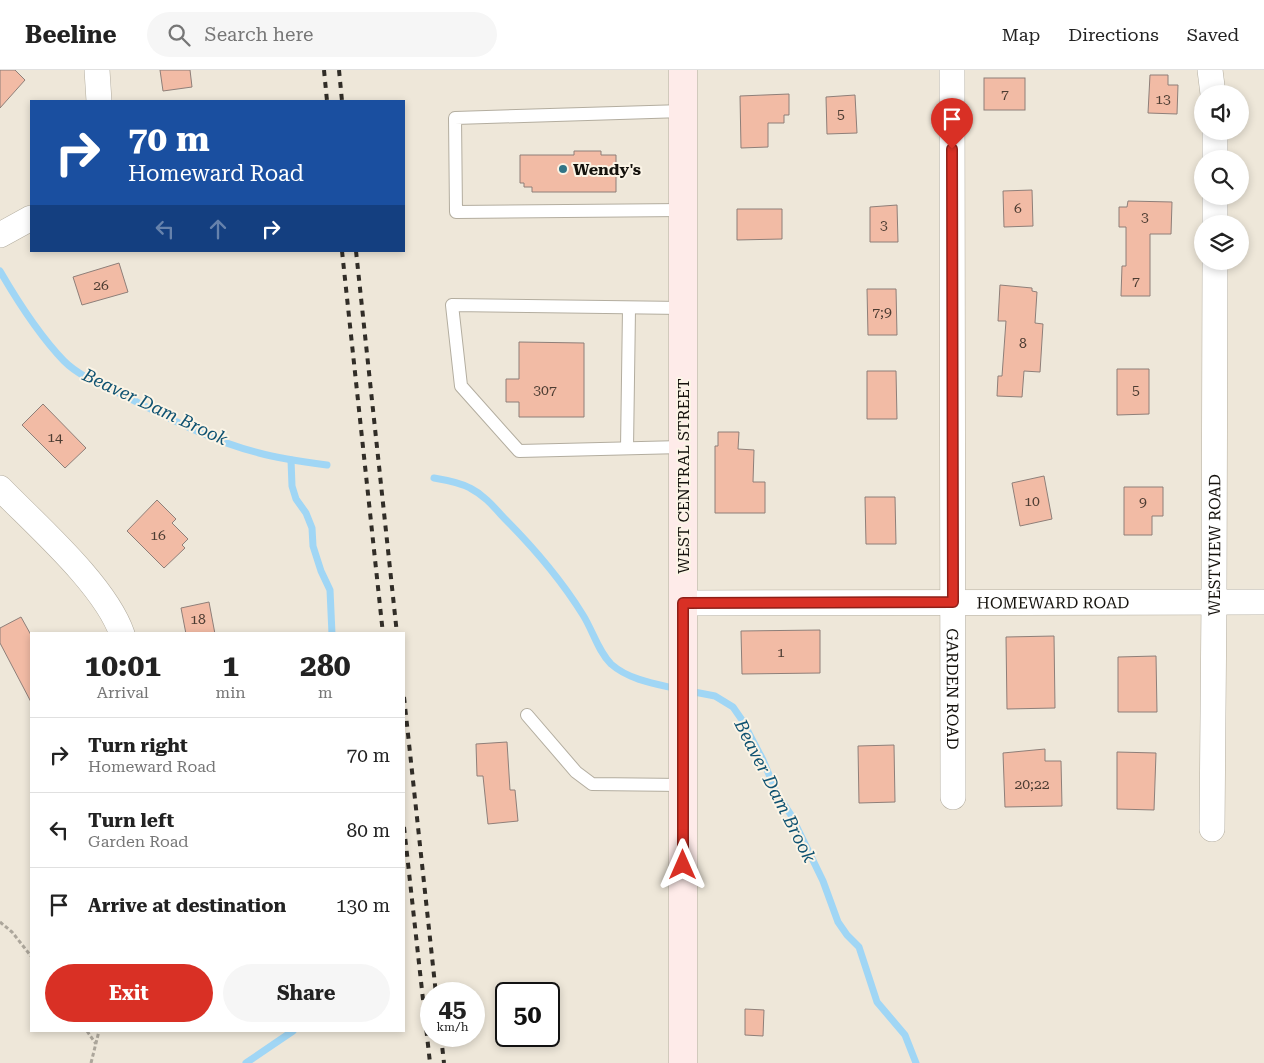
<!DOCTYPE html>
<html lang="en">
<head>
<meta charset="utf-8">
<style>
	body { margin:0; font-family:"Roboto Serif",serif; background:#f6f6f6; color:#222; height:100vh; display:flex; flex-direction:column; font-size:19px; white-space:nowrap }
	* { box-sizing:border-box; margin:0 }
	p { font-size:16px; color:#767676 }
	.icon { flex:none; width:28px; height:28px; fill:none; stroke:currentColor; stroke-width:2; stroke-linecap:round; stroke-linejoin:round }
	.map { position:relative; flex:1; overflow:hidden }
	.side { position:absolute; left:30px; top:562px; width:375px; height:400px; display:flex; flex-direction:column; background:#fff; border-radius:0px; box-shadow:0 2px 8px #0003 }
	.side>* { flex:none }
	.top-card { position:absolute; left:30px; top:30px; width:375px; height:152px; border-radius:0px; box-shadow:0 2px 8px #0003; background:#1a4fa0; color:#fff; overflow:hidden }
	.controls { position:absolute; left:1194px; top:15px; display:grid; gap:10px }
	.controls a { display:grid; place-items:center; width:55px; height:55px; border-radius:50%; background:#fff; box-shadow:0 2px 8px #0003; font-size:25px }
	.speed { position:absolute; left:420px; top:912px; display:flex; gap:10px; font-size:25px; font-weight:700; text-align:center }
	.speed>* { display:grid; place-content:center; width:65px; height:65px; border-radius:50%; background:#fff; box-shadow:0 2px 8px #0003; line-height:1 }
	.speed small { font-size:12px; font-weight:400 }
	.speed .limit { border:2px solid #111; border-radius:8px; background:#fff; color:#111 }
	.pin { position:absolute; display:grid; place-items:center; width:42px; height:42px; color:#fff; margin:-51px -21px; border-radius:50% 50% 50% 0; rotate:-45deg; box-shadow:0 0 5px #0007 }
	.pin .icon { rotate:45deg }
	.me { position:absolute; width:55px; margin:-28px; rotate:0deg; stroke-linejoin:round; filter:drop-shadow(0 0 4px #0008) }
	.turn { display:flex; align-items:center; gap:18px; height:105px; padding:0 15px; font-size:22px }
	.turn .icon { width:65px; height:65px; stroke-width:2.5 }
	.turn b { display:block; font-size:35px; line-height:42px }
	.lanes { display:flex; align-items:center; height:48px; padding:0 15px; background:#0003; justify-content:center; gap:25px; direction:ltr }
	.lanes .off { opacity:.35 }
	.eta { display:flex; justify-content:space-evenly; align-items:center; height:85px; text-align:center }
	.eta b { font-size:30px; font-weight:700; line-height:35px }
	.action { display:flex; gap:10px; margin-top:auto; padding:10px 15px }
	.action a { flex:1; height:58px; border-radius:30px; background:#d93025; color:#fff; font-size:20px; font-weight:700; line-height:58px; text-align:center }
	.action a+a { background:#f6f6f6; color:#222 }
	ul { padding:0; list-style:none }
	li { display:flex; align-items:center; gap:15px; height:75px; padding:0 15px; border-top:1px solid #e0e0e0 }
	li div { flex:1 }
	li b { display:block; font-size:19px }
	li em { font-style:normal }
	header { display:flex; align-items:center; gap:30px; box-sizing:border-box; height:70px; padding:0 25px; background:#fff; border-bottom:1px solid #e0e0e0 }
	header strong { font-size:24px }
	nav { display:flex; gap:28px; margin-inline-start:auto; font-size:18px }
	.search { width:350px; height:45px; background:#f6f6f6; display:flex; align-items:center; gap:12px; box-sizing:border-box; padding:0 18px; border-radius:28px; color:#767676; font-size:19px }
	.map>svg:first-child { display:block }
	.lines { fill:none; stroke-linecap:round; stroke-linejoin:round }
	.stream { stroke:#a0d6f5; stroke-width:7 }
	.building { fill:#f2bba5; stroke:#8e7f79 }
	.service-casing { stroke:#b3ad9f; stroke-width:14 }
	.minor-casing { stroke:#b3ad9f; stroke-width:26 }
	.secondary-casing { stroke:#b3ad9f; stroke-width:29 }
	.path { stroke:#aca69b; stroke-width:3; stroke-dasharray:4 2.5; stroke-linecap:butt }
	.service { stroke:#fff; stroke-width:12 }
	.minor { stroke:#fff; stroke-width:25 }
	.secondary { stroke:#feebe9; stroke-width:28 }
	.rail { stroke:#312d27; stroke-width:4; stroke-dasharray:6 6; stroke-linecap:butt }
	.route-casing { stroke:#8d1f18; stroke-width:12 }
	.route { stroke:#d93025; stroke-width:9 }
	.poi-dot { fill:#327486; stroke:#fbf4e6; stroke-width:2 }
	.labels { text-anchor:middle; stroke-width:4; stroke-linejoin:round; paint-order:stroke }
	.number-label { font-size:14px; fill:#4c3c32 }
	.poi-label { font-size:16px; font-weight:bold; fill:#14110c; stroke:#fbf4e6; text-anchor:start }
	.street-label { font-size:16px; fill:#14110c; stroke:#fbf4e6 }
	.water-label { font-size:18px; font-style:italic; fill:#0f5271; stroke:#fbf4e6 }
</style>
</head>
<body>
<header>
<strong>Beeline</strong>
<div class="search"><svg class="icon" aria-label="search" viewBox="0 0 24 24"><circle cx="10" cy="10" r="6"/><path d="M15 15l6 6"/></svg>Search here</div>
<nav><a>Map</a><a>Directions</a><a>Saved</a></nav>
</header>
<div class="map">
<svg width="1264" height="993" viewBox="0 0 1264 993">
	<rect width="100%" height="100%" fill="#eee7d9"/>
	<g class="lines">
		<g class="stream">
			<path d="M0,201C18,232 39,265 64,291C80,307 103,315 123,325C167,347 211,371 259,383C281,389 304,392 327,395"/>
			<path d="M291,390L292,416L296,429L306,443L312,458L313,476L321,501L330,520L332,564"/>
			<path d="M434,408C446,410 459,412 470,418C484,425 494,437 504,448C535,479 560,508 583,545C593,561 598,581 611,594C629,610 656,614 678,619"/>
			<path d="M689,621L715,626L733,637L742,650L763,690L777,724L791,745L823,811L838,852L847,865L859,877L877,932L905,965L916,993"/>
			<path d="M246,993L293,961"/>
		</g>
	</g>
	<g class="building">
		<path d="M0,0H15L25,10L0,38Z"/>
		<path d="M160,0H190L192,17L163,21Z"/>
		<path d="M1150,5H1168V15H1178L1177,44L1148,43Z"/>
		<rect x="984" y="8" width="41" height="32"/>
		<path d="M789,24V45H784V53H768V77L741,78L740,26Z"/>
		<path d="M855,25L857,63L827,64L826,27Z"/>
		<path d="M574,81H601V85H616V122H532V117H524V113H520V85H574Z"/>
		<path d="M1032,120L1033,156L1004,157L1003,121Z"/>
		<path d="M1128,131L1172,132L1171,164H1150V226H1121L1122,196H1126V157H1119V137H1127Z"/>
		<path d="M897,135L898,172H870V137Z"/>
		<path d="M737,139H782V169L737,170Z"/>
		<path d="M119,193L128,222L82,235L73,207Z"/>
		<path d="M1000,215L1032,218V221L1037,222L1035,253L1043,254L1040,302L1024,301L1022,327L997,326L998,306H1002L1006,251H998Z"/>
		<path d="M867,219H896L897,265H868Z"/>
		<path d="M519,272L584,273V347H519V332H506V309H519Z"/>
		<path d="M1117,299H1149V344L1117,345Z"/>
		<path d="M867,301H896L897,349H867Z"/>
		<path d="M43,334L86,378L65,398L22,355Z"/>
		<path d="M718,362H739L738,379L754,380L753,412H765V443H715V376H718Z"/>
		<path d="M1044,406L1052,449L1020,456L1012,413Z"/>
		<path d="M1124,417H1163V446H1152V465H1124Z"/>
		<path d="M865,427H895L896,474H866Z"/>
		<path d="M157,430L176,449L172,453L188,469L182,475L185,478L164,498L127,461Z"/>
		<path d="M209,532L215,564H186L181,538Z"/>
		<path d="M21,547L31,565V632L0,573V558Z"/>
		<path d="M820,560V603L742,604L741,561Z"/>
		<path d="M1054,566L1055,638L1007,639L1006,567Z"/>
		<path d="M1156,586L1157,642H1118V587Z"/>
		<path d="M507,672L510,720H515L518,751L488,754L483,706H477L476,674Z"/>
		<path d="M894,675L895,732L859,733L858,676Z"/>
		<path d="M1045,679V691H1061L1062,736L1005,737L1003,683Z"/>
		<path d="M1117,682L1156,683L1154,740L1117,739Z"/>
		<path d="M745,939L764,940L763,966L745,965Z"/>
	</g>
	<g class="lines">
		<defs>
			<g id="service">
				<path d="M683,140L456,142L455,48L683,41"/>
				<path d="M682,377L519,381L461,316L452,235L683,238"/>
				<path d="M627,378L629,239"/>
				<path d="M527,645L576,702L592,714L683,715"/>
			</g>
			<g id="minor">
				<path d="M97,0L99,31"/>
				<path id="s1" d="M952,0L953,727"/>
				<path d="M1210,0L1213,24"/>
				<path d="M1215,61V89"/>
				<path d="M1215,154V126"/>
				<path d="M0,165L31,148"/>
				<path d="M0,418C37,456 105,515 122,564"/>
				<path id="s2" d="M683,533L1264,532"/>
				<path id="s3" d="M1212,759L1214,531L1215,191"/>
			</g>
			<path id="secondary" d="M683,993V0"/>
		</defs>
		<use href="#service" class="service-casing"/>
		<use href="#minor" class="minor-casing"/>
		<use href="#secondary" class="secondary-casing"/>
		<g class="path">
			<path d="M0,852L12,862L31,886"/>
			<path d="M87,961L96,974"/>
			<path d="M91,993L99,961"/>
		</g>
		<use href="#service" class="service"/>
		<use href="#minor" class="minor"/>
		<use href="#secondary" class="secondary"/>
		<g class="rail">
			<path d="M324,0L327,31"/>
			<path d="M339,0L342,31"/>
			<path d="M342,181L383,564"/>
			<path d="M356,181L397,564"/>
			<path d="M404,627L436,924"/>
			<path d="M404,757L430,993"/>
			<path d="M441,966L444,993"/>
		</g>
	</g>
	<g class="lines">
		<defs>
			<path id="route" d="M683,795V533L953,532L952,79"/>
		</defs>
		<use href="#route" class="route-casing"/>
		<use href="#route" class="route"/>
	</g>
	<circle class="poi-dot" cx="563" cy="99" r="5"/>
	<g class="labels">
		<g class="number-label">
			<text x="1005" y="29">7</text>
			<text x="1163" y="34">13</text>
			<text x="841" y="49">5</text>
			<text x="1018" y="143">6</text>
			<text x="1145" y="152">3</text>
			<text x="884" y="160">3</text>
			<text x="1136" y="216">7</text>
			<text x="101" y="220">26</text>
			<text x="882" y="247">7;9</text>
			<text x="1023" y="278">8</text>
			<text x="545" y="325">307</text>
			<text x="1136" y="325">5</text>
			<text x="55" y="372">14</text>
			<text x="1032" y="436">10</text>
			<text x="1143" y="437">9</text>
			<text x="158" y="470">16</text>
			<text x="198" y="554">18</text>
			<text x="781" y="587">1</text>
			<text x="1032" y="719">20;22</text>
		</g>
		<g class="poi-label">
			<text x="573" y="105">Wendy's</text>
		</g>
		<g class="street-label">
			<text transform="translate(683 406) rotate(-90)" y="6">WEST CENTRAL STREET</text>
			<text dy="6" stroke="none"><textPath href="#s3" startOffset="284">WESTVIEW ROAD</textPath></text>
			<text dy="6" stroke="none"><textPath href="#s2" startOffset="370">HOMEWARD ROAD</textPath></text>
			<text dy="6" stroke="none"><textPath href="#s1" startOffset="619">GARDEN ROAD</textPath></text>
		</g>
		<g class="water-label">
			<text transform="translate(155 337) rotate(25)" y="6">Beaver Dam Brook</text>
			<text transform="translate(775 721) rotate(63)" y="6">Beaver Dam Brook</text>
		</g>
	</g>
</svg>
<div class="controls">
<a><svg class="icon" aria-label="sound" viewBox="0 0 24 24"><path d="M4 9h4l5-4v14l-5-4H4zM17 9q2 3 0 6"/></svg></a>
<a><svg class="icon" aria-label="search" viewBox="0 0 24 24"><circle cx="10" cy="10" r="6"/><path d="M15 15l6 6"/></svg></a>
<a><svg class="icon" aria-label="layers" viewBox="0 0 24 24"><path d="M12 4l9 5-9 5-9-5zM3 14l9 5 9-5"/></svg></a>
</div>
<div class="speed"><div>45<small>km/h</small></div><div class="limit">50</div></div>
<div class="pin" style="left:952px;top:79px;background:#d93025"><svg class="icon" aria-label="arrive" viewBox="0 0 24 24"><path d="M6 21V4h12l-3 4 3 4H6"/></svg></div>
<svg class="me" style="left:683px;top:795px" viewBox="-20 -20 40 40"><path d="M0-17L14 15 0 8-14 15z" fill="#d93025" stroke="#fff" stroke-width="4"/></svg>
<div class="top-card">
<div class="turn"><svg class="icon" aria-label="right" viewBox="0 0 24 24"><path d="M7 20v-9h11M14 6l5 5-5 5"/></svg><div><b>70 m</b>Homeward Road</div></div>
<div class="lanes"><svg class="icon off" aria-label="left" viewBox="0 0 24 24"><path d="M17 20v-9H6M10 6l-5 5 5 5"/></svg><svg class="icon off" aria-label="ahead" viewBox="0 0 24 24"><path d="M12 20V5M6 11l6-6 6 6"/></svg><svg class="icon" aria-label="right" viewBox="0 0 24 24"><path d="M7 20v-9h11M14 6l5 5-5 5"/></svg></div>
</div>
<section class="side">
<div class="eta">
<div><b>10:01</b><p>Arrival</p></div>
<div><b>1</b><p>min</p></div>
<div><b>280</b><p>m</p></div>
</div>
<ul>
<li><svg class="icon" aria-label="right" viewBox="0 0 24 24"><path d="M7 20v-9h11M14 6l5 5-5 5"/></svg><div><b>Turn right</b><p>Homeward Road</p></div><em>70 m</em></li>
<li><svg class="icon" aria-label="left" viewBox="0 0 24 24"><path d="M17 20v-9H6M10 6l-5 5 5 5"/></svg><div><b>Turn left</b><p>Garden Road</p></div><em>80 m</em></li>
<li><svg class="icon" aria-label="arrive" viewBox="0 0 24 24"><path d="M6 21V4h12l-3 4 3 4H6"/></svg><div><b>Arrive at destination</b></div><em>130 m</em></li>
</ul>
<div class="action"><a>Exit</a><a>Share</a></div>
</section>
</div>
</body>
</html>
